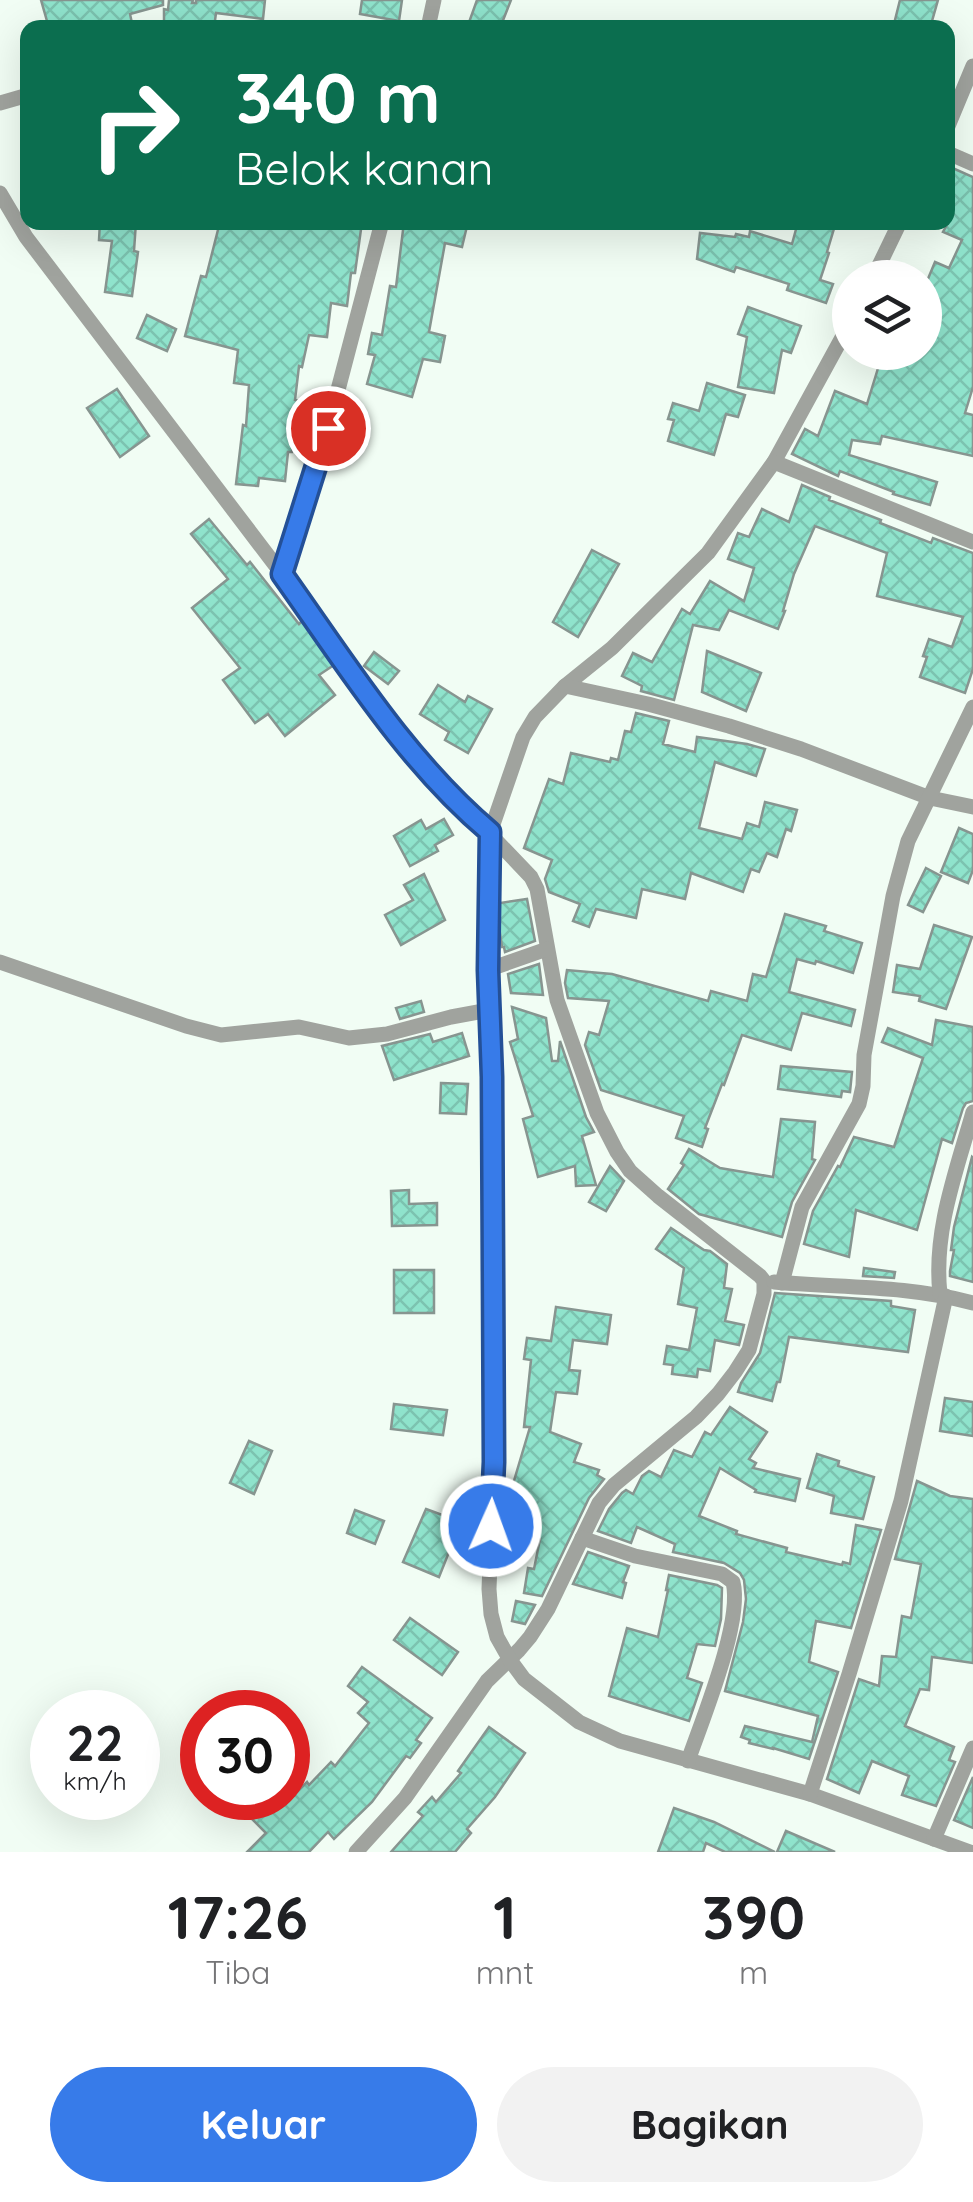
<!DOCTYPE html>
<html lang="id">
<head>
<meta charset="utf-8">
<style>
	body { margin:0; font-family:Quicksand,sans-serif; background:#f2f2f2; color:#202124; height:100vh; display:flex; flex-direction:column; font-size:38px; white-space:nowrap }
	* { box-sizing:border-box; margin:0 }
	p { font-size:32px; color:#757577 }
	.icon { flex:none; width:55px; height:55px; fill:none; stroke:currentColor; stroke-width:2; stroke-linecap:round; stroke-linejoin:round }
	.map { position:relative; height:1852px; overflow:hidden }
	.panel { display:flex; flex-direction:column; background:#fff; flex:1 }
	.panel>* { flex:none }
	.banner { position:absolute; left:20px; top:20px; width:935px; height:210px; border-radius:20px; box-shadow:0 10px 40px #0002; background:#0b6e4f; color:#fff; overflow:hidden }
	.fabs { position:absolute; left:832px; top:260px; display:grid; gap:20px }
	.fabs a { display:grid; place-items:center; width:110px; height:110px; border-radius:50%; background:#fff; box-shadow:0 10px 40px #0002; font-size:50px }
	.speed { position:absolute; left:30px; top:1690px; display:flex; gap:20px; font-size:50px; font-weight:700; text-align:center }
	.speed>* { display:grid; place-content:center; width:130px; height:130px; border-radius:50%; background:#fff; box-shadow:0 10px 40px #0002; line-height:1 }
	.speed small { font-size:25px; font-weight:400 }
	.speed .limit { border:15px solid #d22; background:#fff; color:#111 }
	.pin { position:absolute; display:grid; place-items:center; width:85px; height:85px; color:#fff; margin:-42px; border:5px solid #fff; border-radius:50%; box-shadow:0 2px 10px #0007 }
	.me { position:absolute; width:110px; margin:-55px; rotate:2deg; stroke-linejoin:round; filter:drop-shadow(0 0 8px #0008) }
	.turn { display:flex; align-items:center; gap:35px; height:210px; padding:0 50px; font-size:45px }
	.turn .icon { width:130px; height:130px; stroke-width:2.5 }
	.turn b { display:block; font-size:70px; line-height:85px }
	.eta { display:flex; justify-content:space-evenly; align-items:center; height:170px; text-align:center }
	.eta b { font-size:60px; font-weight:700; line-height:70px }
	.action { display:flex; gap:20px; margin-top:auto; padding:20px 50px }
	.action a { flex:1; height:115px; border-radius:60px; background:#377be9; color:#fff; font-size:40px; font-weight:700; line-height:115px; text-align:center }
	.action a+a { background:#f2f2f2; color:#202124 }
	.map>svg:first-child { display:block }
	.building { fill:url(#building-cross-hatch); stroke:#879590; stroke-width:2.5 }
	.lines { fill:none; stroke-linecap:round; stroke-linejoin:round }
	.street { stroke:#a0a39e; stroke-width:15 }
	.route-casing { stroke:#245097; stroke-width:25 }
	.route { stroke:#377be9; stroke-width:18 }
</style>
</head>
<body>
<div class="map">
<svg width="973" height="1852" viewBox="0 0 973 1852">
	<defs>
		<pattern id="building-cross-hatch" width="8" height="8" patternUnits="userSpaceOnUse" patternTransform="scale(2.5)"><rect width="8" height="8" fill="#8fe3cc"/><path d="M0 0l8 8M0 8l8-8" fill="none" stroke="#7cc3b0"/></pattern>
	</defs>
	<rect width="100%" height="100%" fill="#f1fdf4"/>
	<g class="building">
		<path d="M41,0H163V5L130,14L133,28H49Z"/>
		<path d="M169,0H193L192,3H196V0H265L263,19L216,13L214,28H164V9L168,10Z"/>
		<path d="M362,0H402L399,21L360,14Z"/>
		<path d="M477,0H511L500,28H467Z"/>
		<path d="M900,0H938L930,28H893Z"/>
		<path d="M948,166L973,177V387L965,413L973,415V456L882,436L880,444L852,440L849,455L937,482L930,505L893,494L894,492L840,471L838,476L792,454L805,429L818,436L835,391L867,404L879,365L850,352H925V286L935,262L949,268L962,240L943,232L948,223Z"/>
		<path d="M100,222H136L134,251L138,252L132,296L105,292L112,241L99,240Z"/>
		<path d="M220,222H362L355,273H351L347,306L331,303L327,337L309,335L302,367L299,366L295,400L306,402L304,422L296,421L292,452H288L285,481L259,478L258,486L236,484L243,425L246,426L249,385L234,383L238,350L185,336L201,276L206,277Z"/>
		<path d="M404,222H468L462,247L445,243L429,332L445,336L440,362L423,359L412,397L367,384L375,355L368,354L372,333L382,335L390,286L396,287Z"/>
		<path d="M798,222H836L827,252L829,253L820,280L833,284L826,303L787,290L789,284L736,267L734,272L697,259L700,233L735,237L736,234L749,237L750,231L792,244Z"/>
		<path d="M748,307L801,326L791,353L782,350L774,393L738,387L747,337L738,334Z"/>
		<path d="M147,315L176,329L167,351L137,338Z"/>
		<path d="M707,383L745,395L738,417L726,414L714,455L668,441L674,420L668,419L673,403L699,411Z"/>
		<path d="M117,389L149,436L120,457L87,408Z"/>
		<path d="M802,485L830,497L829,500L881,520L880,523L931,543L933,538L973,553V669L965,693L920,677L927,657L923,656L929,639L952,647L963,617L877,596L887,553L815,526L794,574L783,611H785L778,629L729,610L719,630L693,625L674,700L641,691L642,686L622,676L633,653L652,662L682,609L690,614L710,581L744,601L754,568L728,559L738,533L749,537L762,509L789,522Z"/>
		<path d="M209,519L247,565L250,562L299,624L302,621L334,665L319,675L335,695L285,736L268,714L255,723L223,680L240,668L192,608L228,579L191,534Z"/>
		<path d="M592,550L619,564L578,637L553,622Z"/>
		<path d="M707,651L761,673L746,711L702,692Z"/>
		<path d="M374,652L399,671L388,684L364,666Z"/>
		<path d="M438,685L465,702L468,696L492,709L468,753L445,740L449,732L420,714Z"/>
		<path d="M636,713L669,721L663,744L695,752L697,737L747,744L765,749L756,776L715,762L699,828L742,839L747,823L759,827L765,802L797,810L791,831L786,829L777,857L767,853L759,872L751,869L743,892L691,873L685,899L642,889L636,918L596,909L589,927L573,921L580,904L549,892L545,879L552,860L524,848L549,779L563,784L571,753L610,762L611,758L618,760L625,731L631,732Z"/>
		<path d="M444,819L453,835L435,845L438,851L410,866L394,836L421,820L426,829Z"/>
		<path d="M959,828L973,834V870L968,883L941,872Z"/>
		<path d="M926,868L941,876L923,912L908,905Z"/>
		<path d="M424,874L445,920L401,945L385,915L413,900L404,885Z"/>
		<path d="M527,899L535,941L505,952L504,947H502L499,927L500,903Z"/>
		<path d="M785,914L826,926L824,931L862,943L853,973L816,961L815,964L797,959L789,992L855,1010L851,1026L802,1013L791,1050L742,1035L724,1085L722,1084L705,1128L708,1129L702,1147L676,1138L684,1116L601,1090L585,1045L589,1032L599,1035L609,1001L568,998L565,983L567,970L612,974L708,1001L711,991L747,1001L753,974L766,977Z"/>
		<path d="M934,925L972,937L946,1009L919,1001L920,996L893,992L897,965L920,969Z"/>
		<path d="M539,964L543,995L511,993L508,974Z"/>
		<path d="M421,1001L424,1012L400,1019L396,1008Z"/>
		<path d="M512,1007L546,1018L552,1061H558L560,1041L586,1117L594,1132L582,1136L596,1185L576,1186L575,1166L538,1177L523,1119L533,1116L510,1042L518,1039Z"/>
		<path d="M936,1020L973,1027V1101L966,1103L963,1108L952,1143L942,1139L917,1230L856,1210L849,1257L804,1244L813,1211L838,1166L840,1167L854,1137L894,1147L923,1058L882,1042L888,1028L932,1045Z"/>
		<path d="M462,1033L469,1056L394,1080L382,1046L430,1034L433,1042Z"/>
		<path d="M781,1066L852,1072L850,1092L842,1091L841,1097L778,1089Z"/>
		<path d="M441,1083L468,1084L466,1114L440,1113Z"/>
		<path d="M781,1119L815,1122L812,1159L815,1160L792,1202L782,1237L699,1214L668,1189L684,1165L681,1163L689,1149L720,1168L773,1177Z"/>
		<path d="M972,1157L973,1158V1282L950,1276V1271L954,1250H951L954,1227Z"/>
		<path d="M610,1166L624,1181L618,1191L616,1190L618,1191L606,1211L589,1202Z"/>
		<path d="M409,1190V1204L437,1203V1225L392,1226L391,1191Z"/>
		<path d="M671,1228L704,1250L710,1251L727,1264L724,1288L732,1289L725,1321L744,1325L739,1345L715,1340L710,1371L698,1369L697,1377L672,1374L673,1365L664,1364L667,1346L689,1350L697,1308L678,1304L684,1268L656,1249Z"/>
		<path d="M864,1268L895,1272L894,1278L863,1276Z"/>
		<rect x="394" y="1270" width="40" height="43"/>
		<path d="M775,1293L891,1301V1306L915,1310L908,1352L789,1337L780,1382H777L772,1401L738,1392L741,1383L760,1353Z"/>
		<path d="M556,1307L611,1315L607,1344L573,1340L569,1370L580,1371L577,1394L556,1392L550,1432L581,1444L574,1462L599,1470L597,1475L604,1479L589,1498L542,1596L524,1593L528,1568L534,1569L540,1539L524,1536L530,1507L508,1501L530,1427H524L531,1360L524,1359L527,1338L551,1341Z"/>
		<path d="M945,1398L973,1402V1436L940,1431Z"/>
		<path d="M394,1404L447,1410L443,1435L391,1429Z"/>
		<path d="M730,1407L767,1432L749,1459L756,1463L753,1468L800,1479L795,1501L755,1492L756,1490L720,1468L699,1516L737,1531L736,1534L787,1548L786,1552L842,1565L843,1562L850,1564L856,1525L881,1530L851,1628L816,1621L809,1662L838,1672L809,1759L773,1748V1749L749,1743L750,1740L741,1737L745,1726L812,1742L818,1716L725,1691L743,1622L746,1599L744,1580L740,1573L724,1563L673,1552L675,1544L637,1527L631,1543L598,1531L609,1509L622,1493L626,1490L633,1494L642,1476L649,1471L661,1477L674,1450L692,1457L705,1432L711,1435Z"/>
		<path d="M249,1441L272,1451L254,1494L230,1483Z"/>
		<path d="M817,1454L839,1461L838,1466L874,1477L863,1519L831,1513L834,1496L807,1488Z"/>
		<path d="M917,1481L950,1496L973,1499V1663L932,1657L929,1690L920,1689L905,1726L954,1747L949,1760L955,1762L936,1806L902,1795L909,1776L872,1761L859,1793L827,1779L859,1679L879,1686L882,1656L896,1657L902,1616L911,1618L921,1564L895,1559Z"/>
		<path d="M426,1509L464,1523L457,1543L453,1542L439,1577L403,1562Z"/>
		<path d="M355,1510L384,1521L375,1544L347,1533Z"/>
		<path d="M588,1552L629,1566L623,1582L626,1583L622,1598L573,1584Z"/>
		<path d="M669,1575L717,1585L722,1588L721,1619L715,1646L697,1644L687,1678L702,1683L689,1721L609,1696L627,1628L658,1637L668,1590H666Z"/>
		<path d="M516,1601L535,1605L525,1624L512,1621Z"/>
		<path d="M410,1618L458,1652L442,1675L394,1640Z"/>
		<path d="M362,1667L432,1718L416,1740L421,1743L410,1758L406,1756L372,1802L334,1839L328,1832L309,1852H247L266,1833L252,1819L274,1798H291L307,1782L309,1785L331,1762L335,1766L369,1723L358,1713L368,1702L348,1686Z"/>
		<path d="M489,1727L525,1753L495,1797L467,1829L471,1833L455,1852H391L423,1816L418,1812L432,1797L436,1802L461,1773L458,1771Z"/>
		<path d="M973,1777V1828L954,1820Z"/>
		<path d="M674,1808L714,1822L775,1852H725L706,1843L703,1852H658Z"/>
		<path d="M786,1831L835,1852H777Z"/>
	</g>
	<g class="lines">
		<g class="street">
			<path d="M428,28L434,0"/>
			<path d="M0,103L28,95"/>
			<path d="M948,126L973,66"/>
			<path d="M948,153L973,164"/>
			<path d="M0,193L26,237L282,574L405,745L531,877L537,889L557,1000L597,1113L617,1152L630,1171L658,1196L760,1276L764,1281V1294L749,1350L735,1372L718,1394L696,1417L614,1485L599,1503L548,1609L530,1637L519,1650L487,1681L405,1798L356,1852"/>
			<path d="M873,278L900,222"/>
			<path d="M850,323L774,462L708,553L612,648L565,686L535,717L523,737L490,833L487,970L492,1077L494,1462L489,1589L491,1614L497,1637L510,1660L524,1679L579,1722L620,1741L810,1794L970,1852"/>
			<path d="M774,462L973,542"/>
			<path d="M282,574L328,428L382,222"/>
			<path d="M565,686L648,704L729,726L801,749L930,798L973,807"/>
			<path d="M0,962L186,1026L221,1035L299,1027L349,1038L387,1034L451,1017L489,1010"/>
			<path d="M487,970L547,949"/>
			<path d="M774,1282C841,1288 907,1285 973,1303"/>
			<path d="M782,1283L802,1207L859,1104L863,1086L864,1055L893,896L908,841L973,707"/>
			<path d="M940,1294C933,1232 956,1172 973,1112"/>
			<path d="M582,1538L635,1556L722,1574L733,1582C743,1622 702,1720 688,1761"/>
			<path d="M810,1794L849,1674L901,1501L946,1296"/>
			<path d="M934,1839L973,1748"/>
		</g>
	</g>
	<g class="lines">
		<defs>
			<path id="route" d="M328,428L282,574C346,664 406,761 490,832L488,970L492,1077L494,1462L491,1526"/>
		</defs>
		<use href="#route" class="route-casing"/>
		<use href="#route" class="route"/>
	</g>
</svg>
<div class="fabs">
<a><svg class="icon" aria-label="layers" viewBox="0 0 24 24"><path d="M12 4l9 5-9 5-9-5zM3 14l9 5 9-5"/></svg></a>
</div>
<div class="speed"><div>22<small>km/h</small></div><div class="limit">30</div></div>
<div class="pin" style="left:328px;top:428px;background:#d93025"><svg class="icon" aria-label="arrive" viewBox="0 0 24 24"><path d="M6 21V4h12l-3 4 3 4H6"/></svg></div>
<svg class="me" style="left:491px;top:1526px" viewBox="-20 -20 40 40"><circle r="17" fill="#377be9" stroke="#fff" stroke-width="3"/><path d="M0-11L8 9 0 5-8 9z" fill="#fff"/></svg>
<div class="banner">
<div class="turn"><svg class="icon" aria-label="right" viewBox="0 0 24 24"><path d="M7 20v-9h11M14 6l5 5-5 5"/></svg><div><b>340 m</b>Belok kanan</div></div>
</div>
</div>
<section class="panel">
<div class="eta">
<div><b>17:26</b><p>Tiba</p></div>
<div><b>1</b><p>mnt</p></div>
<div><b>390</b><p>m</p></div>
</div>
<div class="action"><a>Keluar</a><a>Bagikan</a></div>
</section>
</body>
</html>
